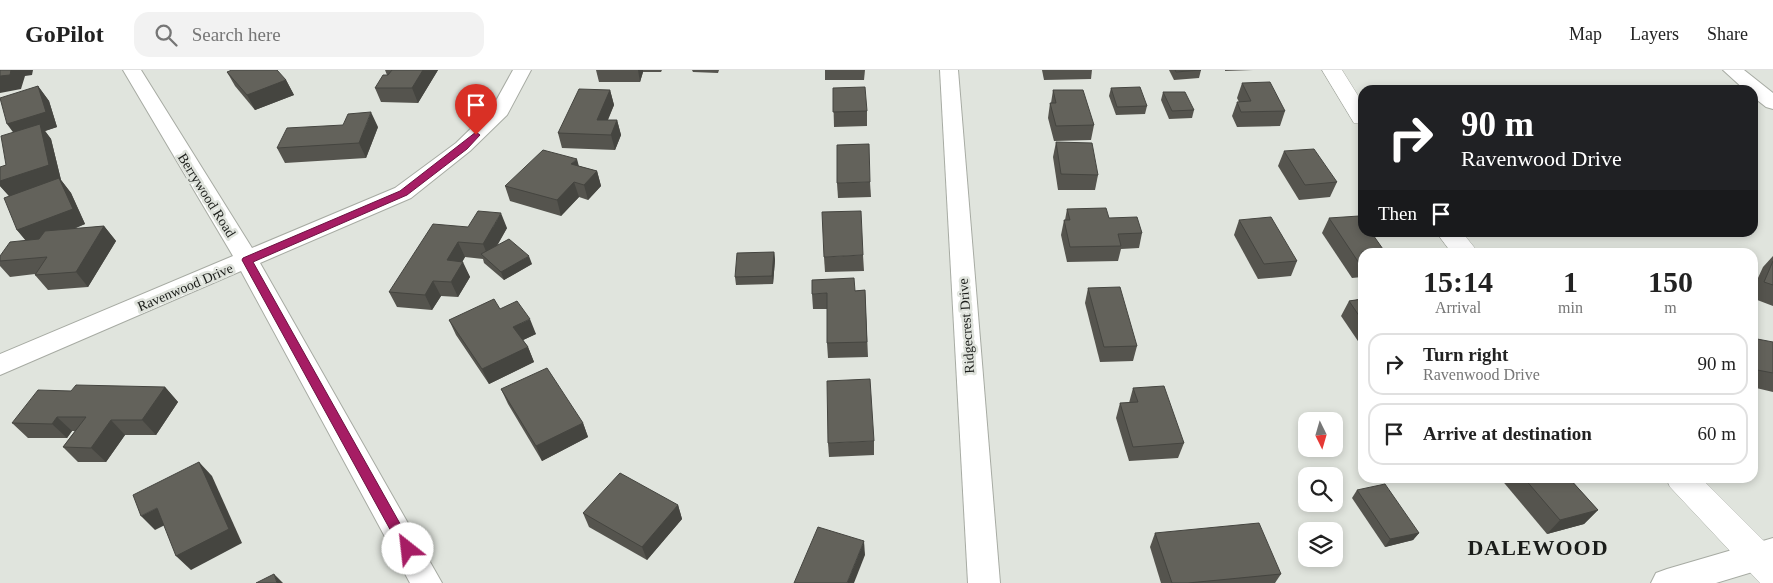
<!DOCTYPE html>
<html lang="en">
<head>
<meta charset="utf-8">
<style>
	body { margin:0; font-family:"Times New Roman",serif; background:#f2f2f2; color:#222; height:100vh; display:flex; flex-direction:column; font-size:19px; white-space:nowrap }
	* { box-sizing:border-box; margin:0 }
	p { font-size:16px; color:#767676 }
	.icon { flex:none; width:28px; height:28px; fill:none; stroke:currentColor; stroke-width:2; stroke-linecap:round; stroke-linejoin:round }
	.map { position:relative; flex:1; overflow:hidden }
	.drawer { position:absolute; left:1358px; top:178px; width:400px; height:235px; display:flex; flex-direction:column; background:#fff; border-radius:15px; box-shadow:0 2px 8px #0003 }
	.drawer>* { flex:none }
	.guide { position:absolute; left:1358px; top:15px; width:400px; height:152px; border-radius:15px; box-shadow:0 2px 8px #0003; background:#202124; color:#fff; overflow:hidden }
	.needle { width:32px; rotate:175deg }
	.tools { position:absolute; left:1298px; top:342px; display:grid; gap:10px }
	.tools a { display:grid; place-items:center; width:45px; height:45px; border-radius:10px; background:#fff; box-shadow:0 2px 8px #0003; font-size:25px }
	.pin { position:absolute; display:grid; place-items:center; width:42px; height:42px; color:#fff; margin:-51px -21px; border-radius:50% 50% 50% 0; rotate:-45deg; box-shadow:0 0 5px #0007 }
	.pin .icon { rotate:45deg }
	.me { position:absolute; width:55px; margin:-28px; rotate:331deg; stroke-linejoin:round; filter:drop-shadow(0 0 4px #0008) }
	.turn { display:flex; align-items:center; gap:18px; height:105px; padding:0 20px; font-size:22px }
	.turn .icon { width:65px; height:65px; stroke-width:2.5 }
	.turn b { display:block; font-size:35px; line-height:42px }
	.then { display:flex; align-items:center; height:48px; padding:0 20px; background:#0003; gap:10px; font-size:19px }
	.eta { display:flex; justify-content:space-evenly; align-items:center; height:85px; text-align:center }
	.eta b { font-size:30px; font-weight:800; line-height:35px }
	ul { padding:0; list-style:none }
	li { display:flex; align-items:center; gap:15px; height:62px; margin:0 10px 8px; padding:0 10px; border:2px solid #e0e0e0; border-radius:15px }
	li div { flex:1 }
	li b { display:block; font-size:19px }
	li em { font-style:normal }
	header { display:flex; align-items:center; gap:30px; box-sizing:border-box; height:70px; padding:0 25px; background:#fff; border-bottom:1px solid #e0e0e0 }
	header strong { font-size:24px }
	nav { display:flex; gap:28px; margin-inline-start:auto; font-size:18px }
	.search { width:350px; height:45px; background:#f2f2f2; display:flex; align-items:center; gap:12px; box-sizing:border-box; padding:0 18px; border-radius:15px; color:#767676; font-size:19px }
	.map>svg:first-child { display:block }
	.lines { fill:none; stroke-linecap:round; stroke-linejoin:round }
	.street-casing { stroke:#a7aba3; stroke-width:2 }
	.secondary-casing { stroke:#a7aba3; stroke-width:1 }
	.street { fill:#fff; fill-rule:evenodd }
	.secondary { fill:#fff; fill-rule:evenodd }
	.wall { fill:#55544e }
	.shaded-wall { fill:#454540 }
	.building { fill:#63625b; stroke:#454540 }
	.route { fill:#a61d64; stroke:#6c1341 }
	.labels { text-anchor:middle; stroke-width:5; stroke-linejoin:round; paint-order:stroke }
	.street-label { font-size:14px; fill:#1b1d1a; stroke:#e0e4dd }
	.near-district-label { font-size:22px; font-weight:bold; letter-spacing:1px; fill:#1b1d1a; stroke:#e0e4dd }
</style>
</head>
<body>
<header>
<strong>GoPilot</strong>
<div class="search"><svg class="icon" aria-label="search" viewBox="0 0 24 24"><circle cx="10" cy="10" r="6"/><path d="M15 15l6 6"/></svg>Search here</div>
<nav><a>Map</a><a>Layers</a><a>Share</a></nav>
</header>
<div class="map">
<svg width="1773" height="513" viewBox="0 0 1773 513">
	<rect width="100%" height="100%" fill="#e0e4dd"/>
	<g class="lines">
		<defs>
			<g id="street">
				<path d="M123,0H141L252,178L395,118L456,73L492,38L513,0H531L507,45L470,81L411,128L260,193L442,513H410L241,201L0,305V284L233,186Z"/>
				<path d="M940,0H958L1000,513H968Z"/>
				<path d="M1723,0H1744L1773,23V39L1766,37L1752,26V20H1745Z"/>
				<path d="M1773,468V495L1769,497L1716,513H1651L1656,503L1667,499Z"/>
			</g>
			<g id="secondary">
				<path d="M1322,0H1342L1362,32V54L1354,53Z"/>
				<path d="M1436,162H1462L1478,182H1451Z"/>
				<path d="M1666,408H1701L1773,480V513H1760L1670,417Z"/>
			</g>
		</defs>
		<use href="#street" class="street-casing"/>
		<use href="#secondary" class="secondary-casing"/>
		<use href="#street" class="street"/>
		<use href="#secondary" class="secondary"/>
	</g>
	<g class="wall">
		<path d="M385,0H438L418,33L381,32L375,18L387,5Z"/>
		<path d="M596,0H662L661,2H643L640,12H599Z"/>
		<path d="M692,0H719L718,3L693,2Z"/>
		<path d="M825,0H865L864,10H825Z"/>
		<path d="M1042,0H1092L1091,9L1044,10Z"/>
		<path d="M1169,0H1201L1199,8L1174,10Z"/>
		<path d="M1225,0H1253L1225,1Z"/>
		<path d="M227,2L286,10L294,25L255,40L235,16Z"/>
		<path d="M1242,13L1285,41L1280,56L1237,57L1232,46L1237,32H1239L1237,28Z"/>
		<path d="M38,16L49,31L57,57L45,61L51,69L61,110L71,123L85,154L74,159L104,156L116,171L88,217L48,220L35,205V204L10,207L0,196V186L26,171L17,160L9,126L0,116L6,95L13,63Z"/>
		<path d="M833,18L867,41V56L834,57Z"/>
		<path d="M1111,18L1147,36L1145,44L1116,45L1109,26Z"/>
		<path d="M610,20L614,35L608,50H617L621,65L615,80L562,78L558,63Z"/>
		<path d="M1053,20L1094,55L1091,70L1054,71L1048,48L1050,33H1051Z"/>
		<path d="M1163,22L1194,40L1192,48L1169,49L1161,30Z"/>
		<path d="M378,57L366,88L285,93L277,78Z"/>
		<path d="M1056,72L1098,105L1095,120H1058L1053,87Z"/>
		<path d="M1284,81L1337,112L1330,127L1299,130L1278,96Z"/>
		<path d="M579,96L597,101L601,116L588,130L579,127L561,146L510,131L505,116Z"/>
		<path d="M870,112L871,127L838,128L837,113Z"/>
		<path d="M1067,139L1109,148L1142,163L1139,178L1121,179L1118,191L1067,192L1061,165L1064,150H1065Z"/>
		<path d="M1329,148L1362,182V207L1352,208L1322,163Z"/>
		<path d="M1239,150L1297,191L1291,206L1258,209L1234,165Z"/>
		<path d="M468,157L507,158L497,176L532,194L504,210L484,193L483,189L465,187L462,192L470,207L458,227L441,226L432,240L397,237L389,222Z"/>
		<path d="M774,182L775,190L773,214L736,215L735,207Z"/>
		<path d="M863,185L864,201L825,202L824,187Z"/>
		<path d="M1773,186V236L1752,228V221L1763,197Z"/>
		<path d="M1088,218L1137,276L1133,291L1100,292L1085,233Z"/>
		<path d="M865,220L868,287L828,288L827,273V239H813L812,224Z"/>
		<path d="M1362,229V277L1341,246L1349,231Z"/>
		<path d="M500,239L536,264L523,270L528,277L534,292L489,314L456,265L449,250Z"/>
		<path d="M1752,268L1773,303V322L1752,317Z"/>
		<path d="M165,317L178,332L156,365H125L106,392H78L63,377L75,361H72L67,368H28L12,353L71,321Z"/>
		<path d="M1133,318L1184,373L1178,388L1129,391L1116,348L1120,333H1129Z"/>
		<path d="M501,319L583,353L588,367L542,391L508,334Z"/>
		<path d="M874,371V385L829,387L828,373Z"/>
		<path d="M1500,408H1569L1598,440L1584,454L1547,464Z"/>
		<path d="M1357,420L1419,463L1413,470L1385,477L1352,428Z"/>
		<path d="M678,435L682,449L647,490L589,457L583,443Z"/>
		<path d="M1155,463L1281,504L1275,513H1161L1150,477Z"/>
	</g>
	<g class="shaded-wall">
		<path d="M11,0H33L32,5L25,6L21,19L0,23V6Z"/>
		<path d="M423,0H438L418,33L412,18Z"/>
		<path d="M638,0H643V2L640,12Z"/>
		<path d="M286,10L294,25L255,40L247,25Z"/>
		<path d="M38,16L49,31L57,57L45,61L51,69L61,110L71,123L85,154L30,175L17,160L10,127L0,116V111L18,69L7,54Z"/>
		<path d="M610,20L614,35L601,65L597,50Z"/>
		<path d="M371,42L378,57L366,88L359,73Z"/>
		<path d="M617,50L621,65L615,80L611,65Z"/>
		<path d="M577,89L581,104L571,94Z"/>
		<path d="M597,101L601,116L588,130L584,115Z"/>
		<path d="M574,112L579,127L561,146L557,130Z"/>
		<path d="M501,143L507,158L489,189L483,174Z"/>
		<path d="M104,156L116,171L88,217L76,202Z"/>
		<path d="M458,172L465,187L454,206L447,190Z"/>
		<path d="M774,182L775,190L773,214L772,206Z"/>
		<path d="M529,186L532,194L504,210L501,202Z"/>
		<path d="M463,192L470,207L458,227L451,212Z"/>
		<path d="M433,211L441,226L432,240L425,225Z"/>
		<path d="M530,249L536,264L519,272L513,257Z"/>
		<path d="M528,277L534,292L489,314L482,299Z"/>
		<path d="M165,317L178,332L156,365L142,350Z"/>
		<path d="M57,347L72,361L67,368L52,354Z"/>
		<path d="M111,350L125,365L106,392L91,378Z"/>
		<path d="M583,353L588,367L542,391L536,376Z"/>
		<path d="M199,392L212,406L242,473L191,500L176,486Z"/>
		<path d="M678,435L682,449L647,490L642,477Z"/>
		<path d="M157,438L171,452L155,460L141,446Z"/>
		<path d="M1598,440L1584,454L1547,464L1560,450Z"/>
		<path d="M1419,463L1413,470L1385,477L1390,469Z"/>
		<path d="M864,471L865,485L854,513H847Z"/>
		<path d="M274,504L283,513H277Z"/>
	</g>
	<g class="building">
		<path d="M0,0H11L10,5L0,6Z"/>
		<path d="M232,0H277L286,10L247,25L227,2Z"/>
		<path d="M392,0H423L412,18H375L383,5H388Z"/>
		<path d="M1175,0H1201L1176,2Z"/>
		<path d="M1270,12L1285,41L1241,42L1237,32L1251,31L1242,13Z"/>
		<path d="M38,16L46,42L7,54L0,28Z"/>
		<path d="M865,17L867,41L833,42V18Z"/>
		<path d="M1140,17L1147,36L1117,37L1111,18Z"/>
		<path d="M579,19L610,20L597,50H617L611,65L558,63Z"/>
		<path d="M1053,20H1083L1094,55L1056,56L1050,33H1056Z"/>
		<path d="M1163,22H1185L1194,40L1172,41Z"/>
		<path d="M371,42L359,73L277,78L287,58L343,55L348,44Z"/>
		<path d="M40,54L49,95L0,111V97L6,95L1,66Z"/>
		<path d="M1056,72L1092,73L1098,105L1061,104Z"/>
		<path d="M869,74L870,112L837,113V75Z"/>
		<path d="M1314,79L1337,112L1305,115L1284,81Z"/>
		<path d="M543,80L577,89L571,94L597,101L584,115L574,112L557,130L505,116Z"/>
		<path d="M59,108L73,139L17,160L4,128Z"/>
		<path d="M1106,138L1109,148L1137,147L1142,163L1118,164L1121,176L1070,177L1064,150H1070L1067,139Z"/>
		<path d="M478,141L501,143L483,174L458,172L447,190L463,192L451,212L433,211L425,225L389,222L433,154L468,157Z"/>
		<path d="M861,141L863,185L824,187L822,142Z"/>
		<path d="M1359,146L1362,151V162H1371L1385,182H1362V192L1359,193L1329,148Z"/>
		<path d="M1271,147L1297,191L1264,194L1239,150Z"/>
		<path d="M104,156L76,202L35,205L47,187L0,191V186L10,172L39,169L45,161Z"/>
		<path d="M509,169L529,186L501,202L481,184Z"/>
		<path d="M774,182L772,206L735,207L737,183Z"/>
		<path d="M1773,191V215L1764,212Z"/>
		<path d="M854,208L855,221L865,220L867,272L827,273V223L812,224V210Z"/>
		<path d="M1120,217L1137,276L1104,277L1088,218Z"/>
		<path d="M494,229L500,239L517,231L530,249L513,257L528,277L482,299L449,250Z"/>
		<path d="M1362,229V250L1349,231Z"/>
		<path d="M1752,268L1773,272V303L1752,299Z"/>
		<path d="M547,298L583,353L536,376L501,319Z"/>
		<path d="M870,309L874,371L828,373L827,311Z"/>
		<path d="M76,315L165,317L142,350H111L91,378L63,377L86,347H57L52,354L12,353L38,320L71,321Z"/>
		<path d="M1164,316L1184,373L1133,377L1120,333L1138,332L1133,318Z"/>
		<path d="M199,392L229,459L176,486L157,438L141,446L133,425Z"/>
		<path d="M620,403L678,435L642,477L583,443Z"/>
		<path d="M1524,408H1569L1598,440L1560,450Z"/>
		<path d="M1385,414L1419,463L1390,469L1357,420Z"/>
		<path d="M1259,453L1281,504L1188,513H1172L1155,463Z"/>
		<path d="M818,457L864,471L847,513H794Z"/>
		<path d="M274,504L277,513H256Z"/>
	</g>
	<path class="route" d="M476,62L480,65L467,79L407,125L253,192L412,475L414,479L412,483L408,485L403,483L242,190L243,188L400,121Z"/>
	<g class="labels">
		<g class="street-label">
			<text transform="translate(207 125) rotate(58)" y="5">Berrywood Road</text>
			<text transform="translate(185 217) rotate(-23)" y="5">Ravenwood Drive</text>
			<text transform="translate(966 256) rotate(-94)" y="5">Ridgecrest Drive</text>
		</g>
		<g class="near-district-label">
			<text x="1538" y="485">DALEWOOD</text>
		</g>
	</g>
</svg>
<div class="tools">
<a><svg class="needle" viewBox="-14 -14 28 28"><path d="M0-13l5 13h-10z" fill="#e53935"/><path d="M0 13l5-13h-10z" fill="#767676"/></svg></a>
<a><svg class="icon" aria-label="search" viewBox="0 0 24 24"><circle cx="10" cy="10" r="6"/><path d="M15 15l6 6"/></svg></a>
<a><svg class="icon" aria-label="layers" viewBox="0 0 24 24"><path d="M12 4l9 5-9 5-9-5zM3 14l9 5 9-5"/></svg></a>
</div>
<div class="pin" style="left:476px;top:65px;background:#d93025"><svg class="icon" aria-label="arrive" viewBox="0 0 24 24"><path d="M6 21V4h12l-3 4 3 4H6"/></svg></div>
<svg class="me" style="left:408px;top:479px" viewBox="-20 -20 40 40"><circle r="19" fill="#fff"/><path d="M0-13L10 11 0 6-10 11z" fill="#a61d64"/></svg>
<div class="guide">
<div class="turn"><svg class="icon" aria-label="right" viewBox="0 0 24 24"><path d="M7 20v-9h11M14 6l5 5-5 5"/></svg><div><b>90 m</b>Ravenwood Drive</div></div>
<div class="then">Then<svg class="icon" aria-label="arrive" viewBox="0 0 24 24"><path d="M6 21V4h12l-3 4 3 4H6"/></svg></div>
</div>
<section class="drawer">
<div class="eta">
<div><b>15:14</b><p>Arrival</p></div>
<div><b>1</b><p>min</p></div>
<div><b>150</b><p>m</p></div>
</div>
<ul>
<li><svg class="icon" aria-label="right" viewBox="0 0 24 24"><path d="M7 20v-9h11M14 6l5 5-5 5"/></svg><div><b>Turn right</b><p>Ravenwood Drive</p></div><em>90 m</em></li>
<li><svg class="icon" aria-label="arrive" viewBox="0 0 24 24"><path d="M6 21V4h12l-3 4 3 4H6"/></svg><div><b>Arrive at destination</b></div><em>60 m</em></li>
</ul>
</section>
</div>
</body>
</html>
